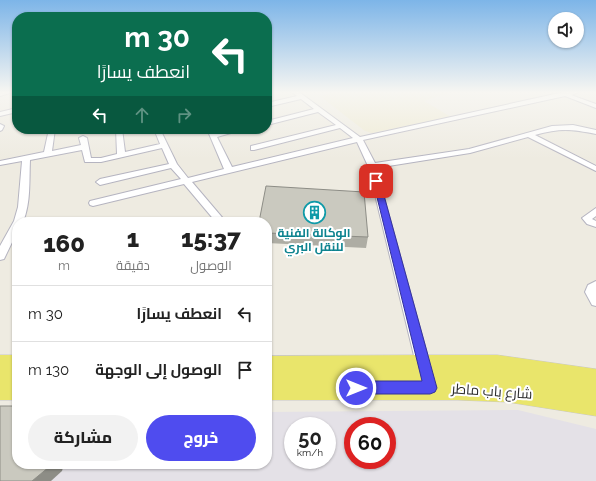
<!DOCTYPE html>
<html lang="ar">
<head>
<meta charset="utf-8">
<style>
	body { margin:0; font-family:Raleway,Cairo,sans-serif; background:#f2f2f2; color:#222; direction:rtl; height:100vh; display:flex; flex-direction:column; font-size:15px; white-space:nowrap }
	* { box-sizing:border-box; margin:0 }
	p { font-size:13px; color:#767676 }
	.icon { flex:none; width:22px; height:22px; fill:none; stroke:currentColor; stroke-width:2; stroke-linecap:round; stroke-linejoin:round }
	.map { position:relative; flex:1; overflow:hidden; direction:ltr }
	.drawer { position:absolute; left:12px; top:217px; width:260px; height:252px; display:flex; flex-direction:column; background:#fff; border-radius:16px; box-shadow:0 1px 3px #0004; direction:rtl }
	.drawer>* { flex:none }
	.guide { position:absolute; left:12px; top:12px; width:260px; height:122px; border-radius:16px; box-shadow:0 1px 3px #0004; direction:rtl; background:#0b6e4f; color:#fff; overflow:hidden }
	.controls { position:absolute; left:548px; top:12px; display:grid; gap:8px }
	.controls a { display:grid; place-items:center; width:36px; height:36px; border-radius:50%; background:#fff; box-shadow:0 1px 3px #0004; font-size:20px }
	.speed { position:absolute; left:284px; top:417px; display:flex; gap:8px; font-size:20px; font-weight:700; text-align:center }
	.speed>* { display:grid; place-content:center; width:52px; height:52px; border-radius:50%; background:#fff; box-shadow:0 1px 3px #0004; line-height:1 }
	.speed small { font-size:10px; font-weight:400 }
	.speed .limit { border:6px solid #d22; background:#fff; color:#111 }
	.pin { position:absolute; display:grid; place-items:center; width:34px; height:34px; color:#fff; margin:-17px; border-radius:8px; box-shadow:0 2px 6px #0006 }
	.me { position:absolute; width:44px; margin:-22px; rotate:90deg; stroke-linejoin:round; filter:drop-shadow(0 0 3px #0008) }
	.turn { display:flex; align-items:center; gap:14px; height:84px; padding:0 16px; font-size:18px }
	.turn .icon { width:52px; height:52px; stroke-width:2.5 }
	.turn b { display:block; font-size:28px; line-height:34px }
	.lanes { display:flex; align-items:center; height:38px; padding:0 16px; background:#0003; justify-content:center; gap:20px; direction:ltr }
	.lanes .off { opacity:.35 }
	.eta { display:flex; justify-content:space-evenly; align-items:center; height:68px; text-align:center }
	.eta b { font-size:24px; font-weight:800; line-height:28px }
	.cta { display:flex; gap:8px; margin-top:auto; padding:8px 16px }
	.cta a { flex:1; height:46px; border-radius:24px; background:#4f4cef; color:#fff; font-size:16px; font-weight:800; line-height:46px; text-align:center }
	.cta a+a { background:#f2f2f2; color:#222 }
	ul { padding:0; list-style:none }
	li { display:flex; align-items:center; gap:12px; height:56px; padding:0 16px; border-top:1px solid #e0e0e0 }
	li div { flex:1 }
	li b { display:block; font-size:15px }
	li em { font-style:normal }
	.map>svg:first-child { display:block }
	.industrial { fill:#e4e1e7; fill-rule:evenodd }
	.education { fill:#eeead2 }
	.lines { fill:none; stroke-linecap:round; stroke-linejoin:round }
	.street-casing { stroke:#b5b4c0; stroke-width:2 }
	.primary-casing { stroke:#c8c8c8; stroke-width:1 }
	.street { fill:#fff; fill-rule:evenodd }
	.primary { fill:#e9e56b; fill-rule:evenodd }
	.wall { fill:#aeada4 }
	.shaded-wall { fill:#8d8d86 }
	.building { fill:#cac9bf; stroke:#8d8d86 }
	.route { fill:#4f4cef; stroke:#33319b }
	.labels { text-anchor:middle; stroke-width:4; stroke-linejoin:round; paint-order:stroke }
	.culture-label { font-size:12px; font-weight:bold; fill:#0d838f; stroke:#fff }
	.near-street-label { font-size:14px; fill:#2d2d2d; stroke:#fff }
</style>
</head>
<body>
<div class="map">
<svg width="596" height="481" viewBox="0 0 596 481">
	<rect width="100%" height="100%" fill="#eeebe1"/>
	<path class="industrial" d="M518,410L596,429V481H0V413L17,464H267V412ZM293,426H327V460H293ZM353,426H387V460H353Z"/>
	<path class="education" d="M335,92H453L424,101L451,117L372,133L365,131L320,96Z"/>
	<g class="lines">
		<defs>
			<g id="street">
				<path d="M0,92H13L0,96Z"/>
				<path d="M292,92H299L360,137L564,92H579L571,95L596,104V108L565,96L363,140L375,163L469,149L552,126L573,125L596,130V134C571,129 560,128 535,135L596,166V171L528,137L470,153L376,168L431,368L429,373L424,375L419,373L417,368L368,166L357,142L192,182L226,222H216L184,184L93,206L90,205L89,203L90,201L181,179L171,168L100,185L96,182L100,179L169,164L162,148L101,162H85L82,150L30,160C29,181 31,202 23,222H17V232L4,259L0,260V246L14,221L18,207L22,161L0,165V161L44,152L49,129H55L52,151L81,145L79,138L83,136L87,138L91,158H101L117,154L116,129H122L125,152L160,144L154,129H160L177,164L188,178L224,169L207,129H213L216,134L234,129H245L217,137L232,167L353,138L340,128L254,150H251V146L336,125L318,112L267,125V121L314,109L301,99L267,107V103L297,96Z"/>
				<path d="M17,108V112L0,116V112Z"/>
				<path d="M0,124L4,126L2,130L0,131Z"/>
				<path d="M596,208V216L592,219L596,221V227L587,224L582,218Z"/>
				<path d="M596,281V306L592,305L585,292L588,285Z"/>
			</g>
			<g id="primary">
				<rect x="0" y="355" width="17" height="45"/>
				<path d="M424,355H497L596,369V416L507,402L458,400H267V356Z"/>
			</g>
		</defs>
		<use href="#street" class="street-casing"/>
		<use href="#primary" class="primary-casing"/>
		<use href="#street" class="street"/>
		<use href="#primary" class="primary"/>
	</g>
	<path class="wall" d="M267,222L368,237L366,248L267,243Z"/>
	<path class="shaded-wall" d="M50,464H64L62,471L51,481H32Z"/>
	<g class="building">
		<path d="M266,186L364,192L368,237L267,233V222H259Z"/>
		<path d="M0,406H17V464H50L49,467L32,481H0Z"/>
	</g>
	<linearGradient id="sky" x2="0" y2="1"><stop stop-color="#7db5e8"/><stop offset="0.58" stop-color="#f7f6f2"/><stop offset="1" stop-color="#f7f6f2" stop-opacity="0"/></linearGradient>
	<rect width="596" height="159" fill="url(#sky)"/>
	<path class="route" d="M376,179L380,181L437,388L435,392L430,394H356L352,392L350,388L352,383L356,381H422L373,181Z"/>
	<defs>
		<symbol id="building-ring" viewBox="-11 -11 22 22"><circle r="9.5" fill="#fff" stroke="#0f9aa8" stroke-width="1.5"/><path d="M-4-6H4V6H1V3H-1V6H-4ZM-2.5-4.3h1.7v1.8h-1.7ZM.8-4.3h1.7v1.8H.8ZM-2.5-1h1.7V.8h-1.7ZM.8-1h1.7V.8H.8Z" fill="#0f9aa8"/></symbol>
	</defs>
	<g fill-rule="evenodd">
		<use href="#building-ring" x="302" y="200" width="25" height="25"/>
	</g>
	<g class="labels">
		<g class="culture-label">
			<text x="314" y="237">الوكالة الفنية<tspan x="314" dy="14">للنقل البري</tspan></text>
		</g>
		<g class="near-street-label">
			<text transform="translate(492 391) rotate(4)" y="5">شارع باب ماطر</text>
		</g>
	</g>
</svg>
<div class="controls">
<a><svg class="icon" aria-label="sound" viewBox="0 0 24 24"><path d="M4 9h4l5-4v14l-5-4H4zM17 9q2 3 0 6"/></svg></a>
</div>
<div class="speed"><div>50<small>km/h</small></div><div class="limit">60</div></div>
<div class="pin" style="left:376px;top:181px;background:#d93025"><svg class="icon" aria-label="arrive" viewBox="0 0 24 24"><path d="M6 21V4h12l-3 4 3 4H6"/></svg></div>
<svg class="me" style="left:356px;top:388px" viewBox="-20 -20 40 40"><circle r="17" fill="#4f4cef" stroke="#fff" stroke-width="3"/><path d="M0-11L8 9 0 5-8 9z" fill="#fff"/></svg>
<div class="guide">
<div class="turn"><svg class="icon" aria-label="left" viewBox="0 0 24 24"><path d="M17 20v-9H6M10 6l-5 5 5 5"/></svg><div><b>30 m</b>انعطف يسارًا</div></div>
<div class="lanes"><svg class="icon" aria-label="left" viewBox="0 0 24 24"><path d="M17 20v-9H6M10 6l-5 5 5 5"/></svg><svg class="icon off" aria-label="ahead" viewBox="0 0 24 24"><path d="M12 20V5M6 11l6-6 6 6"/></svg><svg class="icon off" aria-label="right" viewBox="0 0 24 24"><path d="M7 20v-9h11M14 6l5 5-5 5"/></svg></div>
</div>
<section class="drawer">
<div class="eta">
<div><b>15:37</b><p>الوصول</p></div>
<div><b>1</b><p>دقيقة</p></div>
<div><b>160</b><p>m</p></div>
</div>
<ul>
<li><svg class="icon" aria-label="left" viewBox="0 0 24 24"><path d="M17 20v-9H6M10 6l-5 5 5 5"/></svg><div><b>انعطف يسارًا</b></div><em>30 m</em></li>
<li><svg class="icon" aria-label="arrive" viewBox="0 0 24 24"><path d="M6 21V4h12l-3 4 3 4H6"/></svg><div><b>الوصول إلى الوجهة</b></div><em>130 m</em></li>
</ul>
<div class="cta"><a>خروج</a><a>مشاركة</a></div>
</section>
</div>
</body>
</html>
